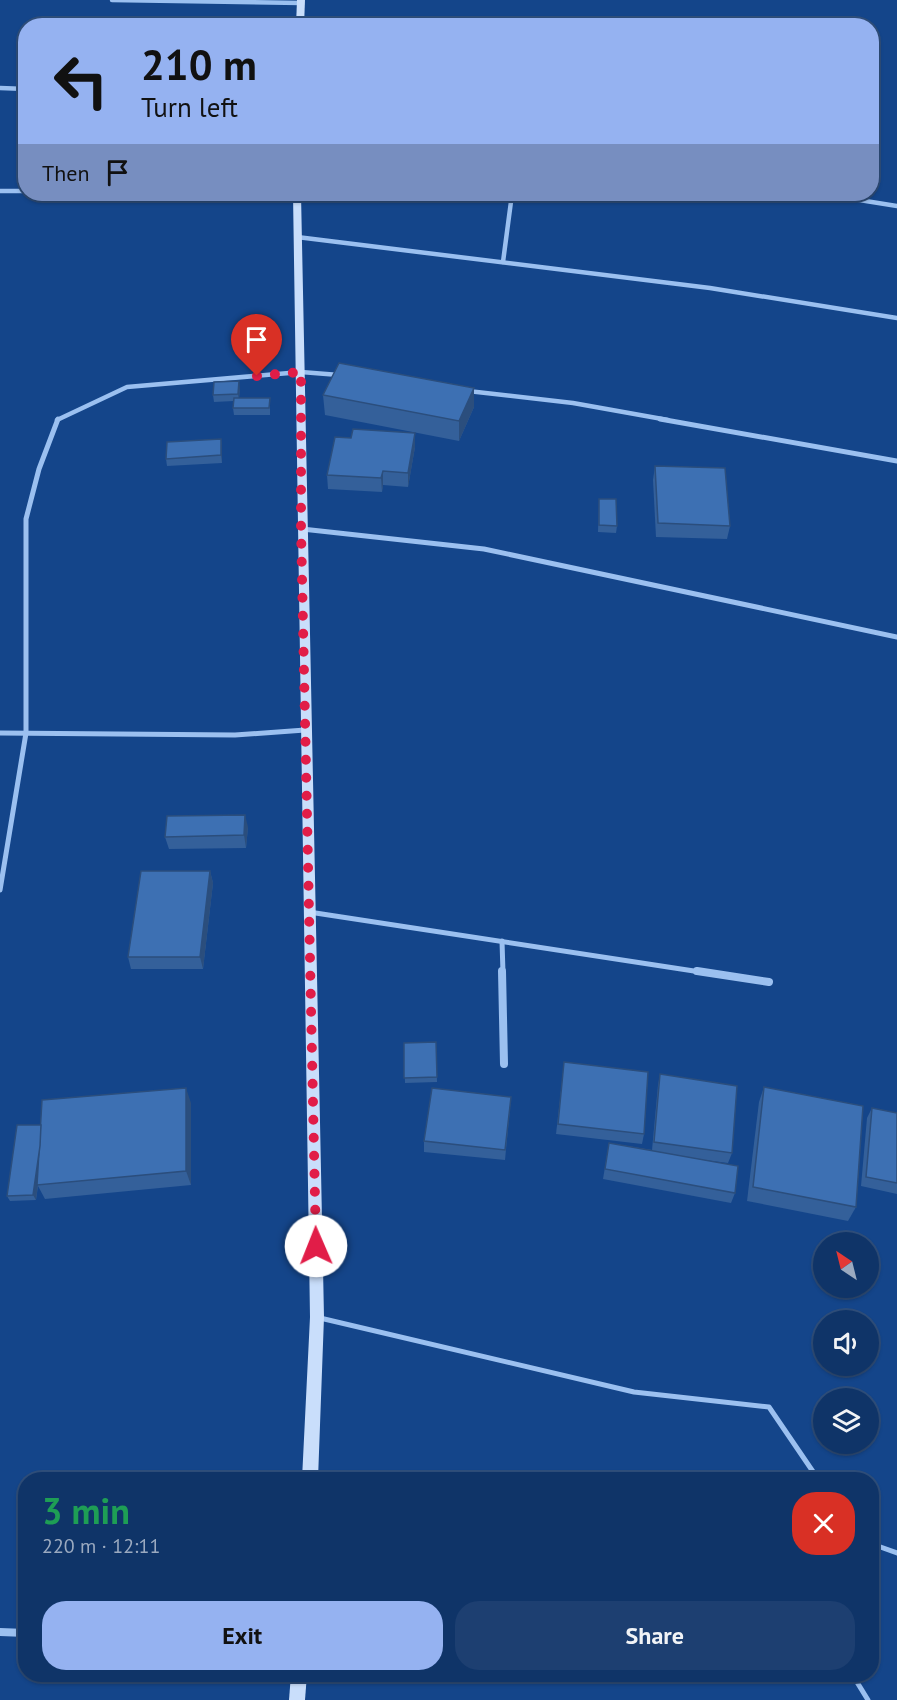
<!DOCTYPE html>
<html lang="en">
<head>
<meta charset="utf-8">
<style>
	body { margin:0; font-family:"PT Sans",sans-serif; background:#1d3f71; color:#f1f3f6; height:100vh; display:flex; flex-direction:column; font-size:22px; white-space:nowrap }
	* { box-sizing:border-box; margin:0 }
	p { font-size:20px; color:#9baac0 }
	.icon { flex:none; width:33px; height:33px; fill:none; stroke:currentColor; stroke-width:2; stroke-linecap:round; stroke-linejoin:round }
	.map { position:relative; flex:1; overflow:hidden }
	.panel { position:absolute; left:18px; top:1472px; width:861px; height:210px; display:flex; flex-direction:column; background:#0f3468; border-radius:24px; box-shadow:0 2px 4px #0004,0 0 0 2px #2f4f7c }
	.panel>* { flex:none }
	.top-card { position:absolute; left:18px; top:18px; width:861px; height:183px; border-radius:24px; box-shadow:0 2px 4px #0004,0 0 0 2px #2f4f7c; background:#95b2f1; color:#111; overflow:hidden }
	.needle { width:39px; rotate:325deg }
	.controls { position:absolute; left:813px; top:1232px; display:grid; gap:12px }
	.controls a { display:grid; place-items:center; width:66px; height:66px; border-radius:50%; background:#0f3468; box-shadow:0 2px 4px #0004,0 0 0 2px #2f4f7c; font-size:30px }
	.pin { position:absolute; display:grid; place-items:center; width:51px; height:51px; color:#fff; margin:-62px -26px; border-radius:50% 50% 50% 0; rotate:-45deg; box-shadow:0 0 6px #0007 }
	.pin .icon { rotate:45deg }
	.me { position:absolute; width:66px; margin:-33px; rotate:359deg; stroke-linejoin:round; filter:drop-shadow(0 0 4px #0008) }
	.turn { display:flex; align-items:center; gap:21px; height:126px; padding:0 24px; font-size:27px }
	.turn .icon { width:78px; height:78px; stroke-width:2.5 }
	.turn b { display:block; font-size:42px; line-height:51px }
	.then { display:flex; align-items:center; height:57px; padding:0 24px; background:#0003; gap:12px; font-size:22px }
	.round { display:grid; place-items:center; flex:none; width:63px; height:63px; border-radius:24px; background:#1d3f71 }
	.head { display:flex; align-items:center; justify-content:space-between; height:102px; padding:0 24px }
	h1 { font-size:36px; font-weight:600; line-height:45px; color:#1e9e55 }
	.cta { display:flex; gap:12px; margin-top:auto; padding:12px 24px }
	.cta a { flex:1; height:69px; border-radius:24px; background:#95b2f1; color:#111; font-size:24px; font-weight:600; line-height:69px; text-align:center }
	.cta a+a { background:#1d3f71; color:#f1f3f6 }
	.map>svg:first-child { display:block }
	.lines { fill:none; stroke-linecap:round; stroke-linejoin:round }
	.lane-far1 { stroke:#9bc0f0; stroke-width:3 }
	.lane { stroke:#9bc0f0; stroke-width:5 }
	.street-far2 { stroke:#9bc0f0; stroke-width:4.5 }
	.street-far1 { stroke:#9bc0f0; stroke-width:5 }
	.street { stroke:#9bc0f0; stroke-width:8 }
	.secondary { fill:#c9defb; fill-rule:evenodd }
	.wall { fill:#34609a }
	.shaded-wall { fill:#2b4e7d }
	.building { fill:#3d70b3; stroke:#2b4e7d; stroke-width:1.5 }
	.route { stroke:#e11d48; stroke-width:10; stroke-dasharray:0 18 }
</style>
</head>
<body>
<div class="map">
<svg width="897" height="1700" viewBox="0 0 897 1700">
	<rect width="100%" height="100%" fill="#14458a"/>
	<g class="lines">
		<path class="lane-far1" d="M300,21L357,26"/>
		<g class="lane">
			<path d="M320,1318L634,1392L769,1407L818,1479"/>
			<path d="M872,1544L897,1553"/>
			<path d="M852,1674L868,1700"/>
		</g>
		<g class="street-far2">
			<path d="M112,0L301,3"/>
			<path d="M0,88L26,89"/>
			<path d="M0,191H26"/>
			<path d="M822,194L897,206"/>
			<path d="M297,237L710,288L897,318"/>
			<path d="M503,262L512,194"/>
			<path d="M468,391L573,403L668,420"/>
			<path d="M57,420L127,387L301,372L339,375"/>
		</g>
		<g class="street-far1">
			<path d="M660,419L897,461"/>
			<path d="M302,529L484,549L897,637"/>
			<path d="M0,733L235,735L305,730"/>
			<path d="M0,890L26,733V519L39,469L58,419"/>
			<path d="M309,912L707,973"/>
			<path d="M502,941L503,973"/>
		</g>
		<g class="street">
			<path d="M502,971L504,1064"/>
			<path d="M697,971L769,982"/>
			<path d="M0,1632L26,1633"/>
		</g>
		<g class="secondary">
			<path d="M297,0H305L304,26H296Z"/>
			<path d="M293,194H301L324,1317L318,1479H302L310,1317Z"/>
			<path d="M291,1674H307L305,1700H289Z"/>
		</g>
	</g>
	<g class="wall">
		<path d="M240,388L239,398H270V415H234L233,408L234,401L214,402L213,395Z"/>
		<path d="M323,395L474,407L459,441L325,415Z"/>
		<path d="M415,433V447L408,487L383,485L382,492L328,489L327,475L351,438Z"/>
		<path d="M221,439L222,446V463L167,466L166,459Z"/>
		<path d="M655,466L730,526L727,539L656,537L653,480Z"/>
		<path d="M599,499L617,526L616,533L598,532Z"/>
		<path d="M248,827L246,848L169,849L165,837Z"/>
		<path d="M210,871L213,883L203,969H131L128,957Z"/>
		<path d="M436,1042L437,1082L405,1083L404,1043Z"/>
		<path d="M563,1073L644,1134L642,1144L556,1134Z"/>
		<path d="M660,1074L732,1153L728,1163L697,1159L735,1193L731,1203L603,1179L609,1143L652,1150L658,1085Z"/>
		<path d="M764,1087L856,1207L848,1221L747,1201L759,1102Z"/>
		<path d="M511,1097L505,1160L424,1152V1141Z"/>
		<path d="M191,1103V1185L45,1199L38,1186L36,1200L10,1201L7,1196L41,1125Z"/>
		<path d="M872,1108L897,1113V1194L861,1186L867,1118Z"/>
	</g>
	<g class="shaded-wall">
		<path d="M239,381L240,388L239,401L238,394Z"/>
		<path d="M474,388V407L459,441V421Z"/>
		<path d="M415,433V447L408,487V473Z"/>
		<path d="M221,439L222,446V463L221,455Z"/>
		<path d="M383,471V485L382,492L381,478Z"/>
		<path d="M245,815L248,827L246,848L244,835Z"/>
		<path d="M210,871L213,883L203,969L200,957Z"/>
		<path d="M186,1088L191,1103V1185L186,1171Z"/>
		<path d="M43,1125L45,1130L36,1200L33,1195Z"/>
	</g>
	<g class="building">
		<path d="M339,363L474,388L459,421L323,395Z"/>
		<path d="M239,381L238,394L213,395L214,382Z"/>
		<path d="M234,398H270L269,408H233Z"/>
		<path d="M353,429L415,433L408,473L383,471L381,478L327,475L335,437L351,438Z"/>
		<path d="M221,439V455L166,459L167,442Z"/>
		<path d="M655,466L725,468L730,526L658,523Z"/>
		<path d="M599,499H616L617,526L599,525Z"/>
		<path d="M245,815L244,835L165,837L167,816Z"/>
		<path d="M141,871H210L200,957H128Z"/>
		<path d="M436,1042L437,1077L404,1078V1043Z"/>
		<path d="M564,1062L648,1072L644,1134L558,1124Z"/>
		<path d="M660,1074L737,1086L732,1153L654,1142Z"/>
		<path d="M764,1087L863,1106L856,1207L753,1187Z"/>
		<path d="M186,1088V1171L37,1185L42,1100Z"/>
		<path d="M432,1088L511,1097L505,1150L424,1141Z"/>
		<path d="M872,1108L897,1113V1183L866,1177Z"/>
		<path d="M17,1125H41L40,1146L33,1195L7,1196Z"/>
		<path d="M609,1143L738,1166L735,1193L605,1169Z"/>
	</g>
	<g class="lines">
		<path class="route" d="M257,376L301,372V529L316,1246"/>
	</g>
</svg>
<div class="controls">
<a><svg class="needle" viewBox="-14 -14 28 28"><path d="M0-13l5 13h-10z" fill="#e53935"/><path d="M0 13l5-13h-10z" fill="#9baac0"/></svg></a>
<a><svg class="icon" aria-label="sound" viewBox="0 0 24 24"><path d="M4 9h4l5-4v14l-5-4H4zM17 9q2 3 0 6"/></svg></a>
<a><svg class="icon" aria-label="layers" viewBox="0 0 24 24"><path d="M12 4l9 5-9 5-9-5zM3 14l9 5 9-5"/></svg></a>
</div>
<div class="pin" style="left:257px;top:376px;background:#d93025"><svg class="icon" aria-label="arrive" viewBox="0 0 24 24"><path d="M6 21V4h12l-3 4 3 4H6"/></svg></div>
<svg class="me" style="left:316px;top:1246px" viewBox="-20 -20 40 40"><circle r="19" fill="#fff"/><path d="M0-13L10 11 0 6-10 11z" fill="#e11d48"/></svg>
<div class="top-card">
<div class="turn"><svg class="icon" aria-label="left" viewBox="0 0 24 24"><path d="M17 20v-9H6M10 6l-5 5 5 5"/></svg><div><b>210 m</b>Turn left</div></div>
<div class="then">Then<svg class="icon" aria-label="arrive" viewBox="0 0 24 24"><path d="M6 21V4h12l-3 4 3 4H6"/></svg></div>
</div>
<section class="panel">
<div class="head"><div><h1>3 min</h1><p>220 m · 12:11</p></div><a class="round" style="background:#d93025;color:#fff"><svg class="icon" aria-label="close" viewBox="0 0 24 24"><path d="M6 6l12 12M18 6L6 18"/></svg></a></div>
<div class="cta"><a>Exit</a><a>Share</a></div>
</section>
</div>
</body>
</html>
